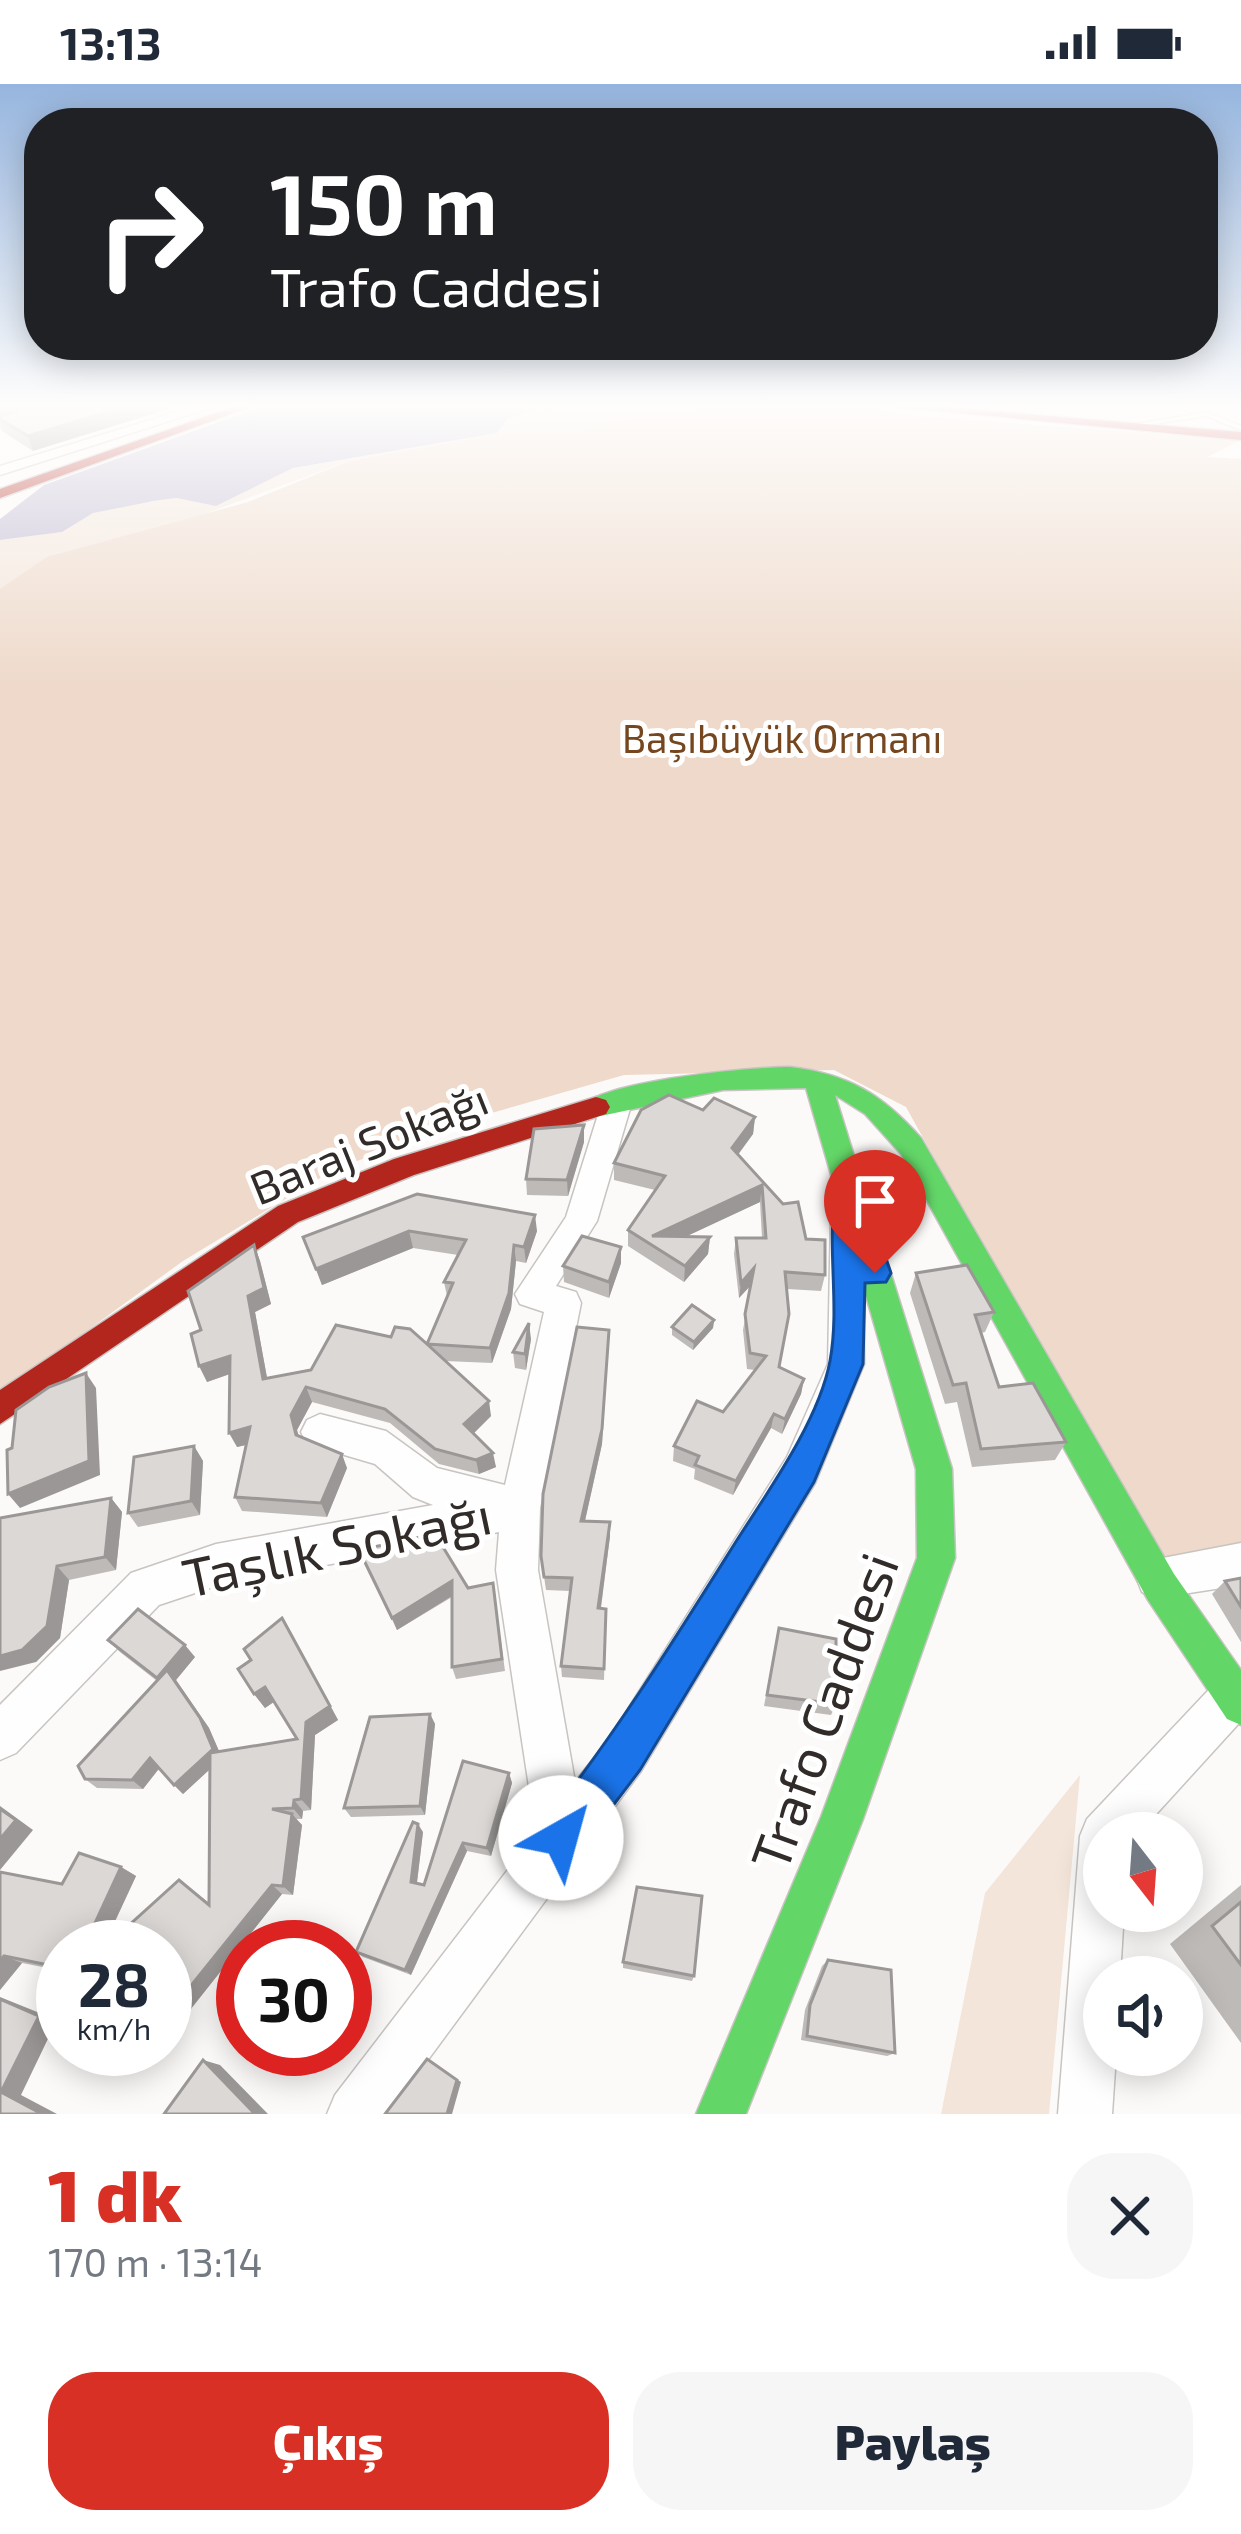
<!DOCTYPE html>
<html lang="tr">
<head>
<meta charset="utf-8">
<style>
  body { margin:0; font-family:"Exo 2",sans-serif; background:#f6f6f7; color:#1f2937; height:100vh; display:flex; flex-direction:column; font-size:45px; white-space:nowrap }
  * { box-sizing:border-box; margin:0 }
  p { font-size:39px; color:#747a83 }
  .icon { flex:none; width:66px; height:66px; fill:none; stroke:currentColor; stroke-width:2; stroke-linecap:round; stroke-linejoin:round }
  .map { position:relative; height:2030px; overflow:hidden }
  .drawer { display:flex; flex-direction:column; background:#fff; flex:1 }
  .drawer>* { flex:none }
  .guide { position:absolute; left:24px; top:24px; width:1194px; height:252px; border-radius:48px; box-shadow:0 6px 30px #0003; background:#202124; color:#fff; overflow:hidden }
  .needle { width:78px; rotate:163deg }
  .fabs { position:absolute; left:1083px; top:1728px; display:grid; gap:24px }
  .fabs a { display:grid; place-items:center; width:120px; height:120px; border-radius:50%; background:#fff; box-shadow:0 6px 30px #0003; font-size:60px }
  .speed { position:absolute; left:36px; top:1836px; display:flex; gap:24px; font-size:60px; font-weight:700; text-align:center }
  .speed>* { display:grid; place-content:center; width:156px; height:156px; border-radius:50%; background:#fff; box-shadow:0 6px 30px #0003; line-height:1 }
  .speed small { font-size:30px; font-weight:400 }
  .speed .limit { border:18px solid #d22; background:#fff; color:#111 }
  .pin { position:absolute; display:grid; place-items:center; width:102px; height:102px; color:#fff; margin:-123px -51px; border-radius:50% 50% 50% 0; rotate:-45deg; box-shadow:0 0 12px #0007 }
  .pin .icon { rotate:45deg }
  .me { position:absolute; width:132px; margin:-66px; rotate:38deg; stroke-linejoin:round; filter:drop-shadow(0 0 9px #0008) }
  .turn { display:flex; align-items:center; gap:42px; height:252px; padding:0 48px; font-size:54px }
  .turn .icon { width:156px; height:156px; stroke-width:2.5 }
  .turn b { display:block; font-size:84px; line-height:102px }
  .round { display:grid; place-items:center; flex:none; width:126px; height:126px; border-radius:48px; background:#f6f6f7 }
  .headline { display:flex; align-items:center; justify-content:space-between; height:204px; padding:0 48px }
  h1 { font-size:72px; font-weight:800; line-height:90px; color:#d93025 }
  .button { display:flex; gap:24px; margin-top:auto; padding:24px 48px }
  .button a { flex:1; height:138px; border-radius:48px; background:#d93025; color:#fff; font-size:48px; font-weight:800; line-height:138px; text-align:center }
  .button a+a { background:#f6f6f7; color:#1f2937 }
  .status { display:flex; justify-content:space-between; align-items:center; height:84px; padding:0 60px; background:#fff; direction:ltr }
  .status svg { height:33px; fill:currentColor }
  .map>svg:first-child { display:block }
  .green { fill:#f3e5da }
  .forest { fill:#eed9ca }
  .water { fill:#bcb6d0 }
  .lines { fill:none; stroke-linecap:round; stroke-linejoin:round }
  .lane-casing { stroke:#c7c4c1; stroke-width:3 }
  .street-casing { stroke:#c7c4c1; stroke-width:3 }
  .fast-casing { stroke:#c7c4c1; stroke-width:3 }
  .jam-casing { stroke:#c7c4c1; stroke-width:3 }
  .lane { fill:#fffefe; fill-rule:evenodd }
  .street { fill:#fffefe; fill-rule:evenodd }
  .fast { fill:#63d668; fill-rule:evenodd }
  .jam { fill:#b3261e; fill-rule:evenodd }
  .wall { fill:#bdbab8 }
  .shaded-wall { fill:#9a9796 }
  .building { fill:#dcd8d6; stroke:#9a9796; stroke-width:3 }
  .route { fill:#1a73e8; stroke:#114b97; stroke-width:3 }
  .labels { text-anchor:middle; stroke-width:10; stroke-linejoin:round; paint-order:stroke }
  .far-park-label { font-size:39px; fill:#76461e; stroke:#fff }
  .street-label { font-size:45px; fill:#312c29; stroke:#fff }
  .near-street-label { font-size:54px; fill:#312c29; stroke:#fff }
</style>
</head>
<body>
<div class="status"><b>13:13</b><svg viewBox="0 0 49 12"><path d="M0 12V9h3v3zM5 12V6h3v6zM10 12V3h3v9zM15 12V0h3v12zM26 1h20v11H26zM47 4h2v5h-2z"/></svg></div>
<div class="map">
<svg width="1241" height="2030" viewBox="0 0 1241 2030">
  <rect width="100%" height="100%" fill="#fcfaf9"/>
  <g class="green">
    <path d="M 541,323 L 743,323 L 501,349 L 349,377 L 0,505 L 0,456 L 62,448 L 93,429 L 124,422 L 177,414 L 216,421 L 293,384 L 496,349 L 507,335 Z"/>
    <path d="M 1080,1691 L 1049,2030 L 941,2030 L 985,1809 Z"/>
  </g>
  <path class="forest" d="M 743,323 L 870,323 L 915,332 L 1241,356 L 1207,373 L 1241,375 L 1241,1466 L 1158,1479 L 906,1023 L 834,986 L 624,991 L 481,1032 L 335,1085 L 183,1177 L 0,1310 L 0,505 L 47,473 L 248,418 L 349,377 L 501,349 Z"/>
  <path class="water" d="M 260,323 L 541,323 L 507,335 L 497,349 L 293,384 L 216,422 L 177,414 L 154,417 L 93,429 L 62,448 L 0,456 L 0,435 L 44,401 Z"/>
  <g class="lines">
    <g class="lane-casing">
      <g id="lane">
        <path d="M 555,323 L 563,323 L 550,329 L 545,328 Z"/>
        <path d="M 1207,328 L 1241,342 L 1241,346 L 1206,332 L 1134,343 L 1131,341 Z"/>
      </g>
    </g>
    <g class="street-casing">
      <g id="street">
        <path d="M 193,323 L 213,323 L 0,391 L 0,382 Z"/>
        <path d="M 617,1007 L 632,1018 L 597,1137 L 556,1202 L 576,1208 L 581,1219 L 540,1424 L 538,1486 L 575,1698 L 609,1655 L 787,1373 L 828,1280 L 831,1129 L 835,1120 L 847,1116 L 859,1120 L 863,1129 L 864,1280 L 815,1399 L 641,1687 L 388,2030 L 327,2030 L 335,2011 L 536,1749 L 496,1486 L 499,1448 L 216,1502 L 159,1521 L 16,1669 L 0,1676 L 0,1621 L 131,1489 L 216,1460 L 433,1421 L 413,1413 L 375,1380 L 307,1360 L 301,1348 L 307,1336 L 320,1330 L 386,1347 L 437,1384 L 505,1401 L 544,1228 L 520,1220 L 515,1210 L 566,1133 L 602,1018 Z"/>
        <path d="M 1241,1459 L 1241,1501 L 1157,1514 L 1142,1508 L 1136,1493 L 1142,1478 Z"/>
        <path d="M 1234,1590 L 1241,1593 L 1241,1637 L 1139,1749 L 1104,1749 L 1104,1827 L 1124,1827 L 1120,1893 L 1104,1893 L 1104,1971 L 1116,1971 L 1112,2030 L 1058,2030 L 1080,1752 L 1087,1735 L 1218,1596 Z"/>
      </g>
    </g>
    <g class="fast-casing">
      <path id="fast" d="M 790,983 C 848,990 882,1010 921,1054 L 1174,1490 L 1241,1586 L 1241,1641 L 1227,1635 L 1148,1516 L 901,1070 L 865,1030 L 835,1011 L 952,1385 L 955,1474 L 863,1735 L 746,2030 L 696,2030 L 821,1733 L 917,1474 L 916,1385 L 806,1004 L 723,1006 L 596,1033 L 582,1023 C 601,997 753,983 790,983 Z"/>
    </g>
    <g class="jam-casing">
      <g id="jam">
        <path d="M 233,323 L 250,323 L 0,414 L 0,405 Z"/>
        <path d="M 897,323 L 942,323 L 1241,348 L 1241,356 Z"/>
        <path d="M 596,1013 L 606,1016 L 610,1023 L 606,1030 L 414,1091 L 298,1138 L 0,1340 L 0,1306 L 278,1122 L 394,1075 Z"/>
      </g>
    </g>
    <use href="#lane" class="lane"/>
    <use href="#street" class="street"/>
    <use href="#fast" class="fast"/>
    <use href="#jam" class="jam"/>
  </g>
  <g class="wall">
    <path d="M 32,323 L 33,367 L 2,347 L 0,341 L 0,332 Z"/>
    <path d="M 703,1026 L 755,1033 L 753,1050 L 738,1071 L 806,1155 L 825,1191 L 821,1207 L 787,1205 L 779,1283 L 804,1295 L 801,1310 L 782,1350 L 771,1344 L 733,1411 L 694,1395 L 695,1385 L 673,1377 L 674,1362 L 723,1328 L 755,1286 L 747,1285 L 743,1246 L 751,1201 L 739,1214 L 734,1170 L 736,1154 L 762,1154 L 760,1118 L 685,1153 L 710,1153 L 708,1170 L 684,1198 L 628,1162 L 628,1146 L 655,1106 L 614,1096 L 614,1079 Z"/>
    <path d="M 584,1058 L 568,1112 L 527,1111 L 526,1095 Z"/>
    <path d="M 417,1110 L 537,1147 L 526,1179 L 516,1177 L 511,1225 L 492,1279 L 445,1277 L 491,1332 L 474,1349 L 496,1383 L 479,1390 L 439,1380 L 390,1339 L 312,1318 L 297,1346 L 299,1352 L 347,1384 L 327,1433 L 242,1427 L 235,1413 L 246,1361 L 237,1363 L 230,1290 L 207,1298 L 201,1246 L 254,1161 L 260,1177 L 271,1220 L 255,1228 L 267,1294 L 427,1260 L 447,1212 L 444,1198 L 458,1171 L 413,1164 L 322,1201 L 303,1153 Z"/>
    <path d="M 621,1179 L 609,1214 L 564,1198 L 563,1182 Z"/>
    <path d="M 916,1189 L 994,1228 L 985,1248 L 981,1249 L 999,1303 L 1066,1358 L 1055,1376 L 972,1383 L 957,1318 L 945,1320 L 910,1209 Z"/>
    <path d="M 714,1236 L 713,1244 L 693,1266 L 672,1251 L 672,1243 Z"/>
    <path d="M 609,1246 L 602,1360 L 585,1437 L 610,1438 L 610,1452 L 601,1524 L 606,1525 L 604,1596 L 562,1593 L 561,1582 L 570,1507 L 546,1506 L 541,1472 Z"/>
    <path d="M 531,1255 L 526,1286 L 515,1284 L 513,1268 Z"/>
    <path d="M 194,1362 L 203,1377 L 200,1431 L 138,1443 L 128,1429 Z"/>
    <path d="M 111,1414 L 122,1428 L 116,1486 L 69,1496 L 60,1554 L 36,1578 L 0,1434 Z"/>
    <path d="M 365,1479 L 468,1504 L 493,1499 L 505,1587 L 456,1595 L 452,1583 L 452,1513 L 397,1546 Z"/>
    <path d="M 1241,1494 L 1241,1558 L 1212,1510 L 1225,1497 Z"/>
    <path d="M 779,1544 L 836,1620 L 831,1631 L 764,1622 Z"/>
    <path d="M 291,1549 L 338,1636 L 315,1651 L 311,1726 L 303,1727 L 302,1735 L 296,1735 L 302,1741 L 293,1811 L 282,1810 L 171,1950 L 165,1948 L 165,1863 L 179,1796 L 209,1819 L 209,1686 L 183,1710 L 159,1685 L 143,1705 L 97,1704 L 85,1695 L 157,1597 L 120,1568 L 108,1556 L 195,1573 L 176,1596 L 209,1644 L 219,1667 L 297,1655 L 274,1618 L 265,1624 L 254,1610 Z"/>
    <path d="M 430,1630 L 435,1640 L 425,1731 L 351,1733 L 344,1724 Z"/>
    <path d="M 509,1689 L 512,1699 L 491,1772 L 467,1767 L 411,1891 L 363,1873 L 356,1868 L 423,1748 L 417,1799 L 424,1801 Z"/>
    <path d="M 121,1783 L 136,1792 L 103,1863 L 63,1863 L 63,1887 L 22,1879 L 0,1906 L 0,1788 L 62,1800 Z"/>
    <path d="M 1241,1801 L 1241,1959 L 1170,1860 Z"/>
    <path d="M 828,1876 L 895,1969 L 887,1972 L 801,1956 L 805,1926 L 822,1882 Z"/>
    <path d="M 623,1878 L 694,1892 L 692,1897 L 623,1884 Z"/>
  </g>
  <g class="shaded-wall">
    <path d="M 0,323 L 30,323 L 0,330 Z"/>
    <path d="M 125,323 L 175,323 L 33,367 L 28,352 Z"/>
    <path d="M 755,1033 L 753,1050 L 730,1081 L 732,1064 Z"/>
    <path d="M 584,1041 L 584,1058 L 568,1112 L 567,1096 Z"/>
    <path d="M 762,1101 L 760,1118 L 659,1165 L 652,1152 Z"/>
    <path d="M 535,1131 L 537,1147 L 526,1179 L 524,1163 Z"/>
    <path d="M 409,1147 L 413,1164 L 322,1201 L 316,1185 Z"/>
    <path d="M 710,1153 L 708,1170 L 684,1198 L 685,1182 Z"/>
    <path d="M 254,1161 L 260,1177 L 271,1220 L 255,1228 L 270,1310 L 263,1295 L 248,1212 Z"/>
    <path d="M 514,1161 L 516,1177 L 511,1225 L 492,1279 L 490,1264 Z"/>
    <path d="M 621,1163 L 621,1179 L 609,1214 L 609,1198 Z"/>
    <path d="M 754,1184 L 752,1200 L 739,1214 L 741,1199 Z"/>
    <path d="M 714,1236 L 713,1244 L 693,1266 L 694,1258 Z"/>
    <path d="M 529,1239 L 531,1255 L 526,1286 L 525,1270 Z"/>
    <path d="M 609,1246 L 602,1360 L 582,1450 L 581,1437 Z"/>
    <path d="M 230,1272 L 238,1287 L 207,1298 L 199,1282 Z"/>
    <path d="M 86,1289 L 96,1304 L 100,1391 L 20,1424 L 8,1410 Z"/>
    <path d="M 804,1295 L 801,1310 L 782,1350 L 785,1335 Z"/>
    <path d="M 306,1303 L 312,1318 L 297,1346 L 302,1366 L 291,1331 Z"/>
    <path d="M 489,1317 L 491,1332 L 468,1355 L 464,1340 Z"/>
    <path d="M 774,1330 L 771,1344 L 733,1411 L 736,1397 Z"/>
    <path d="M 250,1343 L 258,1358 L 237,1363 L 229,1349 Z"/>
    <path d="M 194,1362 L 203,1377 L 200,1431 L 191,1417 Z"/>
    <path d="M 493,1369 L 496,1383 L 479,1390 L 476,1376 Z"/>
    <path d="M 342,1370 L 347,1384 L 327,1433 L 321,1419 Z"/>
    <path d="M 111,1414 L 122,1428 L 116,1486 L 105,1473 Z"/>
    <path d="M 610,1438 L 610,1452 L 599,1537 L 598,1524 Z"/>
    <path d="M 57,1482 L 69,1496 L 60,1554 L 36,1578 L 0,1587 L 0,1572 Z"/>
    <path d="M 452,1497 L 455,1510 L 397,1546 L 392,1534 Z"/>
    <path d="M 291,1549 L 338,1636 L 315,1651 L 311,1726 L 301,1715 Z"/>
    <path d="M 185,1561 L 195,1573 L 176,1596 L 209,1644 L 222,1674 L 183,1710 L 174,1701 L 167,1606 L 157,1594 Z"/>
    <path d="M 265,1603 L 275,1617 L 265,1624 L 254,1610 Z"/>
    <path d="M 430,1630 L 435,1640 L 425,1731 L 420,1722 Z"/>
    <path d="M 150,1674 L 160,1683 L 143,1705 L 132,1696 Z"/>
    <path d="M 509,1689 L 512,1699 L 491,1772 L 487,1764 Z"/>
    <path d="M 294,1716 L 303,1727 L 302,1735 L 293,1724 Z"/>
    <path d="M 0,1722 L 33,1746 L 0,1786 Z"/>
    <path d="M 292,1730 L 302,1741 L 293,1811 L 283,1802 Z"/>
    <path d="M 418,1740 L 423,1748 L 416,1806 L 411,1798 Z"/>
    <path d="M 463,1759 L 467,1767 L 411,1891 L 405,1886 Z"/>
    <path d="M 121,1783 L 136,1792 L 103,1863 L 84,1863 Z"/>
    <path d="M 272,1801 L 282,1810 L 171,1950 L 165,1948 L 165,1934 Z"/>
    <path d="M 4,1872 L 22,1879 L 0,1906 L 0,1877 Z"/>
    <path d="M 0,1913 L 57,1936 L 21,2011 L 57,2030 L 42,2030 L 1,2008 Z"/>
    <path d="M 321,1965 L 326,1965 L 313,1989 L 309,1987 Z"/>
    <path d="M 427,1975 L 461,1998 L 452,2030 L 447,2030 Z"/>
    <path d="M 203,1976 L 220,1981 L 268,2030 L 255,2030 Z"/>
  </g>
  <g class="building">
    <path d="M 32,323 L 125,323 L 28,352 L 0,335 L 0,332 Z"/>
    <path d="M 669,1011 L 703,1026 L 714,1014 L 755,1033 L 732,1064 L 783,1120 L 798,1118 L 806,1155 L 825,1156 L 825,1191 L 785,1188 L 789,1230 L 779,1283 L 804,1295 L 785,1335 L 774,1330 L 736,1397 L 695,1381 L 699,1372 L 674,1362 L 697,1317 L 723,1328 L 766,1272 L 750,1269 L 745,1230 L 754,1184 L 741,1199 L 736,1154 L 766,1154 L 762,1101 L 652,1152 L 710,1153 L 685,1182 L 628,1146 L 665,1092 L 614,1079 L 641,1026 Z"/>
    <path d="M 584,1041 L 567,1096 L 526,1095 L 534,1045 Z"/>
    <path d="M 417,1110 L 535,1131 L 524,1163 L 514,1161 L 509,1209 L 490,1264 L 427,1260 L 489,1317 L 464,1340 L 493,1369 L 476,1376 L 435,1365 L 385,1325 L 306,1303 L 291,1331 L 296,1351 L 342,1370 L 321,1419 L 235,1413 L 250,1343 L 229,1349 L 230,1272 L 199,1282 L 191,1250 L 201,1246 L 188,1207 L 254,1161 L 264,1204 L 248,1212 L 263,1295 L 311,1286 L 336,1241 L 391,1253 L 395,1243 L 410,1245 L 427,1260 L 453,1199 L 444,1198 L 466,1156 L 409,1147 L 316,1185 L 303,1153 Z"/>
    <path d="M 582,1152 L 621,1163 L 609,1198 L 563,1182 Z"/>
    <path d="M 967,1181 L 994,1228 L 975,1231 L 999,1303 L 1033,1299 L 1066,1358 L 981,1365 L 966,1299 L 953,1301 L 916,1189 Z"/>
    <path d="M 692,1221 L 714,1236 L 694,1258 L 672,1243 Z"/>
    <path d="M 529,1239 L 525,1270 L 513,1268 Z"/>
    <path d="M 577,1243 L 609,1246 L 602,1345 L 581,1437 L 610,1438 L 598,1524 L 606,1525 L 604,1585 L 561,1582 L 572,1494 L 544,1493 L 541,1472 L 543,1410 Z"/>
    <path d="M 86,1289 L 89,1377 L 8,1410 L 7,1366 L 12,1364 L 16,1326 L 49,1303 Z"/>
    <path d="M 194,1362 L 191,1417 L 128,1429 L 134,1373 Z"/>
    <path d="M 111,1414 L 105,1473 L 57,1482 L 47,1542 L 22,1566 L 0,1572 L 0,1434 Z"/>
    <path d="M 435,1450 L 468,1504 L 493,1499 L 502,1575 L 452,1583 L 452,1497 L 392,1534 L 359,1466 Z"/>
    <path d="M 1241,1494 L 1241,1523 L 1225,1497 Z"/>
    <path d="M 138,1525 L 185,1561 L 157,1594 L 108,1556 Z"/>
    <path d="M 282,1534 L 330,1622 L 306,1638 L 301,1715 L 294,1716 L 293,1724 L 272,1725 L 292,1730 L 283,1802 L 272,1801 L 165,1934 L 165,1863 L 105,1863 L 179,1796 L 209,1821 L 210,1669 L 297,1655 L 265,1603 L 254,1610 L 238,1585 L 251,1576 L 244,1565 Z"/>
    <path d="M 779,1544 L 836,1555 L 836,1620 L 767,1611 Z"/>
    <path d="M 167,1586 L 200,1634 L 213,1665 L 174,1701 L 150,1674 L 132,1696 L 85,1695 L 78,1682 Z"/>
    <path d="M 430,1630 L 420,1722 L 344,1724 L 370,1633 Z"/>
    <path d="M 463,1677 L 509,1689 L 487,1764 L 463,1759 L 405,1886 L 356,1868 L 413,1738 L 418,1740 L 411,1798 L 424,1801 Z"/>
    <path d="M 0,1725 L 16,1736 L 0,1755 Z"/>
    <path d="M 79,1769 L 121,1783 L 84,1863 L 63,1863 L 63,1884 L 4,1872 L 0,1877 L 0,1788 L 62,1800 Z"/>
    <path d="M 637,1803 L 702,1812 L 694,1892 L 623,1878 Z"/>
    <path d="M 1241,1818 L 1241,1881 L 1212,1842 Z"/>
    <path d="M 828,1876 L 891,1886 L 895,1969 L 807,1952 L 810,1921 Z"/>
    <path d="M 0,1915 L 39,1932 L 1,2008 L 42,2030 L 0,2030 Z"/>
    <path d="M 284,1965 L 321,1965 L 309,1987 Z"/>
    <path d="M 427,1975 L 457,1996 L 447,2030 L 385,2030 Z"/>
    <path d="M 203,1976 L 255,2030 L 164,2030 Z"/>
  </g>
  <linearGradient id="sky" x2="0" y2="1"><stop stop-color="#96b5de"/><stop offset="0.53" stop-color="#fefdfc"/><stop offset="1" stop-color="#fefdfc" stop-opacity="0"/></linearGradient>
  <rect width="1241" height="607" fill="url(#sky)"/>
  <path class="route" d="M 850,1100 L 864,1112 L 891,1189 L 886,1198 L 865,1199 L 863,1280 L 814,1398 L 640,1686 L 577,1769 L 561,1775 L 546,1769 L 539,1754 L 546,1738 C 617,1648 676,1553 737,1456 C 769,1406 819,1336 830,1277 C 840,1222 827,1167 835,1112 Z"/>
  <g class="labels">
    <g class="far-park-label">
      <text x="782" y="669">Başıbüyük Ormanı</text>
    </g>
    <g class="street-label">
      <text transform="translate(369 1060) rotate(-22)" y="16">Baraj Sokağı</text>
    </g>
    <g class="near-street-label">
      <text transform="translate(337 1463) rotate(-12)" y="19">Taşlık Sokağı</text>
      <text transform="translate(825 1628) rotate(-70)" y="19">Trafo Caddesi</text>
    </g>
  </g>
</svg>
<div class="fabs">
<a><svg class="needle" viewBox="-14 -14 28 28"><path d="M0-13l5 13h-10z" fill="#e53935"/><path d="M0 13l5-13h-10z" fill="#747a83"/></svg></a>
<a><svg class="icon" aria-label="sound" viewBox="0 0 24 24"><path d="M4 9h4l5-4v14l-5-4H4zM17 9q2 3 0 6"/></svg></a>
</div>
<div class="speed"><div>28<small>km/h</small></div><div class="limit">30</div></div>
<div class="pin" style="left:875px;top:1189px;background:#d93025"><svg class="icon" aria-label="arrive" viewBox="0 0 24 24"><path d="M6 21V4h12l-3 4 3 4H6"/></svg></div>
<svg class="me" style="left:561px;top:1754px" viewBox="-20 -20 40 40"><circle r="19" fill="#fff"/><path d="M0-13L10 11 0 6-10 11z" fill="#1a73e8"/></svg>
<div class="guide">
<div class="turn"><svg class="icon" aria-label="right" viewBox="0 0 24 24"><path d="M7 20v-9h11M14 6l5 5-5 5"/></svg><div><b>150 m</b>Trafo Caddesi</div></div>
</div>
</div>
<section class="drawer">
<div class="headline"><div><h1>1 dk</h1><p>170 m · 13:14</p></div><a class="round"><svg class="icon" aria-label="close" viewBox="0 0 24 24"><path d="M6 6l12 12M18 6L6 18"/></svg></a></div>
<div class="button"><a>Çıkış</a><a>Paylaş</a></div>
</section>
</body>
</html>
